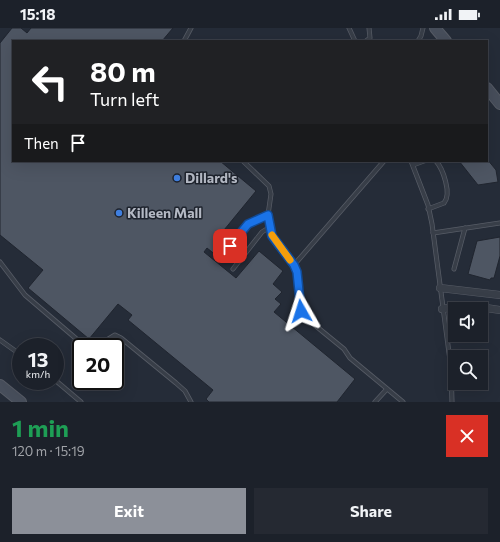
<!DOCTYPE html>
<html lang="en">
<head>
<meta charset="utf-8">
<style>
  body { margin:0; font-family:Commissioner,sans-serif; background:#252932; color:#f1f3f6; height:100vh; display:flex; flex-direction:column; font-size:15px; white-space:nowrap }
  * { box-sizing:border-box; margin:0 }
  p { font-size:13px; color:#a0a3a8 }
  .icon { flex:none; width:22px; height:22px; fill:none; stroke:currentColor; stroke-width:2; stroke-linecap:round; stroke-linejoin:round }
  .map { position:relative; height:374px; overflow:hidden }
  .side { display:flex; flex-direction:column; background:#1c212a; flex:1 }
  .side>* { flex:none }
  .guide { position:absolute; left:12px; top:12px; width:476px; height:122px; border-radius:0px; box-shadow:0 4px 16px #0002,0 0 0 1px #3a3e47; background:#202124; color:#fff; overflow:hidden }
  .tools { position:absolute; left:448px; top:274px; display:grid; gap:8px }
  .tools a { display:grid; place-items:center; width:40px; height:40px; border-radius:0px; background:#1c212a; box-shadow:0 4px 16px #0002,0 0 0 1px #3a3e47; font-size:20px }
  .speed { position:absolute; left:12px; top:310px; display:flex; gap:8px; font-size:20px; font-weight:700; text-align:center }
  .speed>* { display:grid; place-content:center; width:52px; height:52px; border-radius:50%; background:#1c212a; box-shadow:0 4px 16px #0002,0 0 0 1px #3a3e47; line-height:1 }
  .speed small { font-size:10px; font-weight:400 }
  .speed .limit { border:2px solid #111; border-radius:6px; background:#fff; color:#111 }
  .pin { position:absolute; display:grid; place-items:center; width:34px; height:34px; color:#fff; margin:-17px; border-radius:8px; box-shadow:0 2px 6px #0006 }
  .me { position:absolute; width:44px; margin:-22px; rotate:354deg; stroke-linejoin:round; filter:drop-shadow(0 0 3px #0008) }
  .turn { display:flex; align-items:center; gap:14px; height:84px; padding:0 12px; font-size:18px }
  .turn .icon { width:52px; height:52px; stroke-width:2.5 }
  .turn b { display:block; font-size:28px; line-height:34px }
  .then { display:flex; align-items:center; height:38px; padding:0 12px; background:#0003; gap:8px; font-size:15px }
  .round { display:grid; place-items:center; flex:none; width:42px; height:42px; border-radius:0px; background:#252932 }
  .head { display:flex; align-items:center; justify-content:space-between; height:68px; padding:0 12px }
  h1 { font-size:24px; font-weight:700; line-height:30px; color:#1e9e55 }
  .button { display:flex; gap:8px; margin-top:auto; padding:8px 12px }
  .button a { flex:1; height:46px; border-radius:0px; background:#8c9099; color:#fff; font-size:16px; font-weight:700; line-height:46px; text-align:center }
  .button a+a { background:#252932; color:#f1f3f6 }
  .status { display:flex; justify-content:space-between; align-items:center; height:28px; padding:0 20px; background:#1c212a; direction:ltr }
  .status svg { height:11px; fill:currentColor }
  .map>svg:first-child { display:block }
  .building { fill:#4e5663; stroke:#20252f }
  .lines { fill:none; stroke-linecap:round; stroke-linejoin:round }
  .lane-casing { stroke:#575c66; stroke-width:5 }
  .street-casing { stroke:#575c66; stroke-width:8 }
  .secondary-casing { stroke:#575c66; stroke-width:12 }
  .lane { stroke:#383e48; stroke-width:3.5 }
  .street { stroke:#383e48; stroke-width:7 }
  .secondary { stroke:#474e5b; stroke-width:10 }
  .route-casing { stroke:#114b97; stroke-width:10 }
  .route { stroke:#1a73e8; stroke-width:7 }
  .slow { stroke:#f59e0b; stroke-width:7 }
  .shop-dot { fill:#3f7fe0; stroke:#1e232d; stroke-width:1.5 }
  .labels { text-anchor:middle; stroke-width:3; stroke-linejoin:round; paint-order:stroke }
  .poi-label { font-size:14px; font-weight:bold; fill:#b4b9c4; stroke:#1e232d; text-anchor:start }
</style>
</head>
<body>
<div class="status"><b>15:18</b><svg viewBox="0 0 49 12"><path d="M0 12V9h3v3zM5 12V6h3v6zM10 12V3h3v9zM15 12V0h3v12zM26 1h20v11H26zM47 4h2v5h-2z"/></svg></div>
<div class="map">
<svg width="500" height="374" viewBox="0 0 500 374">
  <rect width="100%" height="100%" fill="#252c38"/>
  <g class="building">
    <path d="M 12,0 L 21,0 L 27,5 L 31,0 L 173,0 L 162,13 L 13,13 L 13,133 L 220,133 L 256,163 L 215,213 L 229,224 L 222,232 L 207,220 L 204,224 L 236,250 L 259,223 L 283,243 L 273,256 L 282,264 L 275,271 L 281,276 L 274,284 L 355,351 L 337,374 L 209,374 L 206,371 L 213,362 L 128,292 L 132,287 L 118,276 L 89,311 L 28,260 L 43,242 L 0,207 L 0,15 Z"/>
    <path d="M 487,131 L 496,142 L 498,154 L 478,157 L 459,133 L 487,133 Z"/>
    <path d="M 500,209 L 500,228 L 494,250 L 491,250 L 490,252 L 468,246 L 477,213 Z"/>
  </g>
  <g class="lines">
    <g class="lane-casing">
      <g id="lane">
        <path d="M 349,0 L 355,13"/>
        <path d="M 184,13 L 191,0"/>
        <path d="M 366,13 L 370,10 L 369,0"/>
        <path d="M 418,13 L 421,8 L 423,0"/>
        <path d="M 243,133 L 269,158 L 271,166 L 268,187 L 270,199 L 272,208 L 294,237 L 297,244 L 301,283 L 306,290 L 344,321 L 350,330 L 403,374"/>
        <path d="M 411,133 L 428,177 L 432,196 L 451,340 L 452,374"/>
        <path d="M 413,137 L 424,133"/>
        <path d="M 428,181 L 444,175 C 452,166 443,141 436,133"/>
        <path d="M 433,205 L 500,195"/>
        <path d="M 231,218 L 248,196 L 268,187"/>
        <path d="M 0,234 L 25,267 L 80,314 L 87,319"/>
        <path d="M 294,237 L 384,133"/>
        <path d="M 233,241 L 262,204 L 270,199"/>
        <path d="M 454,241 L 465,200"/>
        <path d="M 0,312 L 21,327"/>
        <path d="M 93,319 L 97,318 L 115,307 L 121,310 L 176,355 L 185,363 L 191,374"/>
        <path d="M 55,352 L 81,374"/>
        <path d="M 375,374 L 387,361"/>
      </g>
    </g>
    <g class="street-casing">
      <g id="street">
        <path d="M 440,260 L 500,267"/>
        <path d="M 442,281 L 466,277 L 500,282"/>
      </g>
    </g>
    <g class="secondary-casing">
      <g id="secondary">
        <path d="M 435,0 L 446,13"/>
        <path d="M 487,60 L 500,76"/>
        <path d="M 0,357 L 21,374"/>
      </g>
    </g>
    <use href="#lane" class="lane"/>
    <use href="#street" class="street"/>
    <use href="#secondary" class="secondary"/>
  </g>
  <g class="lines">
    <g class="route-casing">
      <path id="route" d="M 230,218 L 248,196 L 268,187 L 272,208 L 294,237 L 297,244 L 301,283"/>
    </g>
    <use href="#route" class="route"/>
    <path class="slow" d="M 272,207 L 290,232"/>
  </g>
  <g class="shop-dot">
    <circle cx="177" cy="150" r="4"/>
    <circle cx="119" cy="185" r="4"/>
  </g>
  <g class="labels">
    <g class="poi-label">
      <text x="185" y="155">Dillard's</text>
      <text x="127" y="190">Killeen Mall</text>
    </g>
  </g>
</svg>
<div class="tools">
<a><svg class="icon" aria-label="sound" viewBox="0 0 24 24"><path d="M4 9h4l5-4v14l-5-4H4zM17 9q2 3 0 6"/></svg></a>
<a><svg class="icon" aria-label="search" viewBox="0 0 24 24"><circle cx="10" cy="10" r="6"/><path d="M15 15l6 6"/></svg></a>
</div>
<div class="speed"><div>13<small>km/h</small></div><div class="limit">20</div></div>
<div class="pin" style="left:230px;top:218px;background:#d93025"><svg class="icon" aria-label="arrive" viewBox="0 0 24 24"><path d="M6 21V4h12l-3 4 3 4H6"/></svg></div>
<svg class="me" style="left:301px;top:283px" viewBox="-20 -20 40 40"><path d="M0-17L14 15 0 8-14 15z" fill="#1a73e8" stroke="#fff" stroke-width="4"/></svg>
<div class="guide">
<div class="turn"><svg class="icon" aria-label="left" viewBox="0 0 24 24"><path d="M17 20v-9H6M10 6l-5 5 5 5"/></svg><div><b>80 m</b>Turn left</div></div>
<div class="then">Then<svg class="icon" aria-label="arrive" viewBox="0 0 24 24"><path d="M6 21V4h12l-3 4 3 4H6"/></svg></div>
</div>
</div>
<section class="side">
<div class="head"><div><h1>1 min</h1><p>120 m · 15:19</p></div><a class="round" style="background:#d93025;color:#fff"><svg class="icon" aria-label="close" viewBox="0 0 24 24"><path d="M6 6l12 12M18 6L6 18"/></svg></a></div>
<div class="button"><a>Exit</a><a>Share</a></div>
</section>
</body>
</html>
